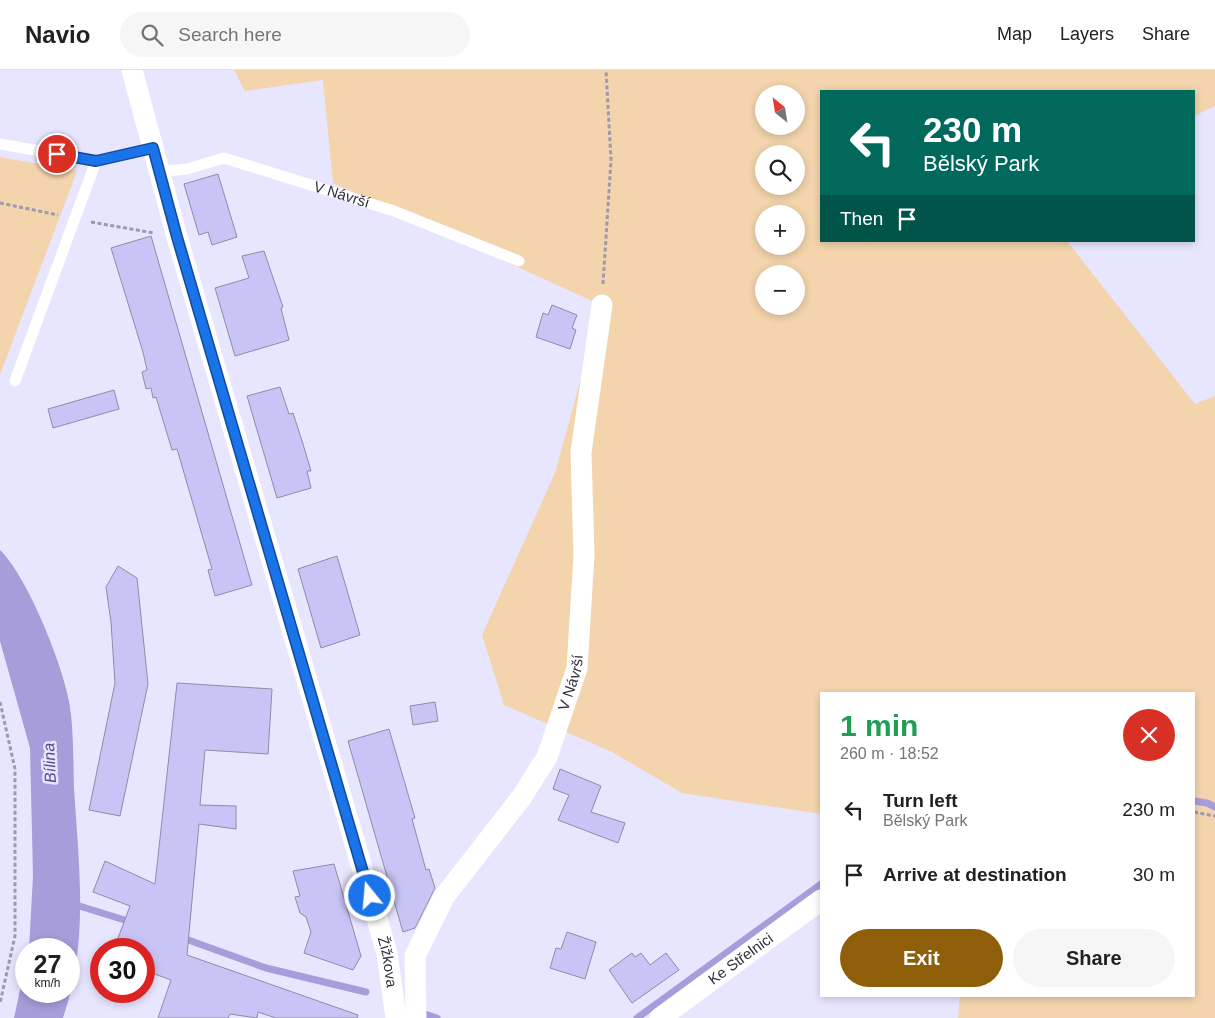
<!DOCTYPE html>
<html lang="en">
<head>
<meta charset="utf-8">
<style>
  body { margin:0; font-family:Helvetica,sans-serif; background:#f6f6f6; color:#202124; height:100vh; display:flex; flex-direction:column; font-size:19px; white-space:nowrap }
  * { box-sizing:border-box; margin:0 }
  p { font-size:16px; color:#757577 }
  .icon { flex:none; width:28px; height:28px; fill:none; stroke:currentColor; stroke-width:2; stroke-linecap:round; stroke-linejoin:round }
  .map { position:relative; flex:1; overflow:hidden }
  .details { position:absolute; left:820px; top:622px; width:375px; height:305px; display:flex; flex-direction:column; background:#fff; border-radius:0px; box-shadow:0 2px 8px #0003 }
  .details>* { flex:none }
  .guide { position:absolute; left:820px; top:20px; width:375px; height:152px; border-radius:0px; box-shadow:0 2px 8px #0003; background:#00695c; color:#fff; overflow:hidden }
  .needle { width:32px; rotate:330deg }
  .controls { position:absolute; left:755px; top:15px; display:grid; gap:10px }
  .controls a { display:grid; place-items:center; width:50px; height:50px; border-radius:50%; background:#fff; box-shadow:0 2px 8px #0003; font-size:25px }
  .speed { position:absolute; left:15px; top:868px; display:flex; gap:10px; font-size:25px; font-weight:700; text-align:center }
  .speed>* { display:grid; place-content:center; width:65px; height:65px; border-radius:50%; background:#fff; box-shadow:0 2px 8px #0003; line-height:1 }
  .speed small { font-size:12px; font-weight:400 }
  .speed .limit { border:8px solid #d22; background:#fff; color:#111 }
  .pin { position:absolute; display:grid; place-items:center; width:42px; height:42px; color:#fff; margin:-21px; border:2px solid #fff; border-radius:50%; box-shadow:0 1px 5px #0007 }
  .me { position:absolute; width:55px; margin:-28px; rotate:343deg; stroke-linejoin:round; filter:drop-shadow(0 0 4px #0008) }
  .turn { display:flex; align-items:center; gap:18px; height:105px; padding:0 20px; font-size:22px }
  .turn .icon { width:65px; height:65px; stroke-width:2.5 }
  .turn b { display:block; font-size:35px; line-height:42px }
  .then { display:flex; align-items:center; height:48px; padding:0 20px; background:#0003; gap:10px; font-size:19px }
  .round { display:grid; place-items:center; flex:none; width:52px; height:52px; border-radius:26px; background:#f6f6f6 }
  .summary { display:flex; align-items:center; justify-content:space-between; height:85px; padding:0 20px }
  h1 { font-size:30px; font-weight:600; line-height:38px; color:#1e9e55 }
  .cta { display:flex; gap:10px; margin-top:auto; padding:10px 20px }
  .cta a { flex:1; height:58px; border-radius:30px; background:#8e5e09; color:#fff; font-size:20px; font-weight:600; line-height:58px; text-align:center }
  .cta a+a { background:#f6f6f6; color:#202124 }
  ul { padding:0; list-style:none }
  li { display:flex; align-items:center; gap:15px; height:65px; padding:0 20px }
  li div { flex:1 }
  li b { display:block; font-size:19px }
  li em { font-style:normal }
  header { display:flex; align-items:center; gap:30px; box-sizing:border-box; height:70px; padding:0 25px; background:#fff; border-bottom:1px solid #e0e0e0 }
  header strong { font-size:24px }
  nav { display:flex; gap:28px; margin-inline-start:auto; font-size:18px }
  .search { width:350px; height:45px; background:#f6f6f6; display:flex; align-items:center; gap:12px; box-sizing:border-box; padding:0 18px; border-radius:28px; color:#757577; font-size:19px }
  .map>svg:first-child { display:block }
  .green { fill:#f3d4ac; fill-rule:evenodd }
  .water { fill:#a69dda }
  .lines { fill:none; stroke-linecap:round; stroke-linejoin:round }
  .stream { stroke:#a69dda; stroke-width:7 }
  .building { fill:#cac4f6; stroke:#8e8ba8 }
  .path { stroke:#9c9aae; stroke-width:3; stroke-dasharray:4 2.5; stroke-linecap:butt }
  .service { stroke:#fff; stroke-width:11 }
  .minor { stroke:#fff; stroke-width:21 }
  .route-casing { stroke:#114b97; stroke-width:12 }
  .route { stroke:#1a73e8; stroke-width:9 }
  .labels { text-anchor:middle; stroke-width:5; stroke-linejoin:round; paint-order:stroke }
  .street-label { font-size:15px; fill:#32303c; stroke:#e8e5ff }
  .water-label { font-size:16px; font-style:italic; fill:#574792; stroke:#e8e5ff }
</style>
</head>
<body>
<header>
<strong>Navio</strong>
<div class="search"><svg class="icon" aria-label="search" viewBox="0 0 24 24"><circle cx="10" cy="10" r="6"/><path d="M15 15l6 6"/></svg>Search here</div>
<nav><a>Map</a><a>Layers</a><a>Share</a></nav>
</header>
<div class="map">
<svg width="1215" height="948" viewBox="0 0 1215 948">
  <rect width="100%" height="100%" fill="#e8e5ff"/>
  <g class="green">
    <path d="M 234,0 L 1215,0 L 1215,36 L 1194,46 L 1194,21 L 821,21 L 821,171 L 1067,171 L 1195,334 L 1215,326 L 1215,948 L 958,948 L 960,926 L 1194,926 L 1194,624 L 821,624 L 821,744 L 682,723 L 612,682 L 504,635 L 482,565 L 555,403 L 601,235 L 333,113 L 323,10 L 245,21 ZM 764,24 L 796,24 L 796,56 L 764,56 ZM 764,84 L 796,84 L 796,116 L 764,116 ZM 764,144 L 796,144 L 796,176 L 764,176 ZM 764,204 L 796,204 L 796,236 L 764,236 Z"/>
    <path d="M 0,87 L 77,101 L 0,305 Z"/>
  </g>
  <path class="water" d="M 0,480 C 27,506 62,593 69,631 C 74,659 73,690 74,718 C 79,797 89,872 63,948 L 14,948 L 26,892 L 26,921 L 69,921 L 69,879 L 29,879 L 33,806 L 30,678 L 0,571 Z"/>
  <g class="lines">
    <g class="stream">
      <path d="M 1194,731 L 1207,733 L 1215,737"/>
      <path d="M 73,834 L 134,853"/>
      <path d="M 180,867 L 266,898 L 366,922"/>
      <path d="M 422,943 L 437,948"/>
      <path d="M 637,948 L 821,814"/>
    </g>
  </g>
  <g class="building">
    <path d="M 218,104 L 237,167 L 212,175 L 208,162 L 199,165 L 184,114 Z"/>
    <path d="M 151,166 L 252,515 L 215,526 L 208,500 L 212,499 L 177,379 L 172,380 L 156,327 L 153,328 L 151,318 L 146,319 L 142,302 L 147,300 L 143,282 L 111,178 Z"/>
    <path d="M 264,181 L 283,237 L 281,238 L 289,270 L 235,286 L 215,218 L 249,208 L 242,186 Z"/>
    <path d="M 552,235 L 577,245 L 572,258 L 576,260 L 570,279 L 536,267 L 543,243 L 548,245 Z"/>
    <path d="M 280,317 L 289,344 L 293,343 L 303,374 L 311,401 L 307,401 L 311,418 L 277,428 L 247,326 Z"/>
    <path d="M 114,320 L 119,339 L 53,358 L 48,339 Z"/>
    <path d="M 337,486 L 360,565 L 321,578 L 298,499 Z"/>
    <path d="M 118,496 L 137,508 L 148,614 L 120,746 L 89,740 L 115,613 L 111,552 L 106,517 Z"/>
    <path d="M 177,613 L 272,619 L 268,684 L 205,680 L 200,735 L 236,736 L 236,759 L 199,754 L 187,885 L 358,945 L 357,948 L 276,948 L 258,942 L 257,948 L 230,944 L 228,948 L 158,948 L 171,910 L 144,900 L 144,879 L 114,879 L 130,836 L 93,822 L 105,791 L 155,814 Z"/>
    <path d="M 435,632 L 438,651 L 413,655 L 410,636 Z"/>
    <path d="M 389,659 L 415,748 L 412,749 L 426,800 L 429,799 L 435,818 L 415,858 L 403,862 L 348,671 Z"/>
    <path d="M 560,699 L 601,716 L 591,742 L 625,753 L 618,773 L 558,750 L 569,725 L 553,719 Z"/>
    <path d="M 334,794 L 361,886 L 353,900 L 304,883 L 311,862 L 306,847 L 300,843 L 295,827 L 300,826 L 293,801 Z"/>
    <path d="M 567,862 L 596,872 L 585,909 L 550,898 L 556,878 L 561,879 Z"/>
    <path d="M 632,883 L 635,887 L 641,883 L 650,895 L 666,883 L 679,900 L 632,933 L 609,900 Z"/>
  </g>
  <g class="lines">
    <g class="path">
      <path d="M 0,133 L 58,145"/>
      <path d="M 91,152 L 154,163"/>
      <path d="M 603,214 L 611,90 L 606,0"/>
      <path d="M 0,632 L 15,699 L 15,866 L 0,933"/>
      <path d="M 1194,742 L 1215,746"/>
    </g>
    <g class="service">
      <path d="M 0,74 L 96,91 L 153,78"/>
      <path id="s1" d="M 160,102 L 187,99 L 224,88 L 394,141 L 519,191"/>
      <path d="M 15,311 L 96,91"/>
    </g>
    <g class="minor">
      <path id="s2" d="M 132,0 L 177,167 L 387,883 L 396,948"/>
      <path id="s3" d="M 416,948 L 415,886 L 444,827 L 521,728 L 547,687 L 577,598 L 584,485 L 581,382 L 602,235"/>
      <path id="s4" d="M 660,948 L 821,830"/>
    </g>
  </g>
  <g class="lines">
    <g class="route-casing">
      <path id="route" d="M 57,84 L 96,91 L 153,78 L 177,167 L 370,826"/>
    </g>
    <use href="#route" class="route"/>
  </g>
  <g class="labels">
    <g class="street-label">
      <text dy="5" stroke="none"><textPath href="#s1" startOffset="189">V Návrší</textPath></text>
      <text dy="5" stroke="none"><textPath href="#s3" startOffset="380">V Návrší</textPath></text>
      <text dy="5" stroke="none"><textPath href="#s4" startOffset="100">Ke Střelnici</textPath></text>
      <text dy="5" stroke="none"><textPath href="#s2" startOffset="928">Žižkova</textPath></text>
    </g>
    <g class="water-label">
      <text transform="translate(49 693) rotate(-93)" y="6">Bílina</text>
    </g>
  </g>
</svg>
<div class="controls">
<a><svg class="needle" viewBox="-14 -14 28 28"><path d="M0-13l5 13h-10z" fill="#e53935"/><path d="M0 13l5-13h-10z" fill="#757577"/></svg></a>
<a><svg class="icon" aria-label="search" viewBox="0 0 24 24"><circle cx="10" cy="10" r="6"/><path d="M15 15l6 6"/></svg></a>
<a>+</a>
<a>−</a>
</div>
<div class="speed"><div>27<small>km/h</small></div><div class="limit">30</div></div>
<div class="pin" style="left:57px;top:84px;background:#d93025"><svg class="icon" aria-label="arrive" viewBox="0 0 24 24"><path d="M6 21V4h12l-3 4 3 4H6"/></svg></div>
<svg class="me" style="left:370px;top:826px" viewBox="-20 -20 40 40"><circle r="17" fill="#1a73e8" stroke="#fff" stroke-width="3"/><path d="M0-11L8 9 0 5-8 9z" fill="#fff"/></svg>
<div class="guide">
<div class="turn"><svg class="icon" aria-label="left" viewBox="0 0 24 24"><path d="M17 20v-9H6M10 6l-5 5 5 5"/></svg><div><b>230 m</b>Bělský Park</div></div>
<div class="then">Then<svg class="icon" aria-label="arrive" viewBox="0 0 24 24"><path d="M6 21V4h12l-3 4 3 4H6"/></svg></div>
</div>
<section class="details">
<div class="summary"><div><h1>1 min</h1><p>260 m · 18:52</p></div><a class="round" style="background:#d93025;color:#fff"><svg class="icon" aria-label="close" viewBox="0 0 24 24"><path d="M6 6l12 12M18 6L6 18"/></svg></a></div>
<ul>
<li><svg class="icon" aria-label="left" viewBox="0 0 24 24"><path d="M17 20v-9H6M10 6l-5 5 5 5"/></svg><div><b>Turn left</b><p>Bělský Park</p></div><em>230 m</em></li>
<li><svg class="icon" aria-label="arrive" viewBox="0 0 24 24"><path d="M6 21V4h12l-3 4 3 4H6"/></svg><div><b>Arrive at destination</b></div><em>30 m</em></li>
</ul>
<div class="cta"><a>Exit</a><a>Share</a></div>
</section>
</div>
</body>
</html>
